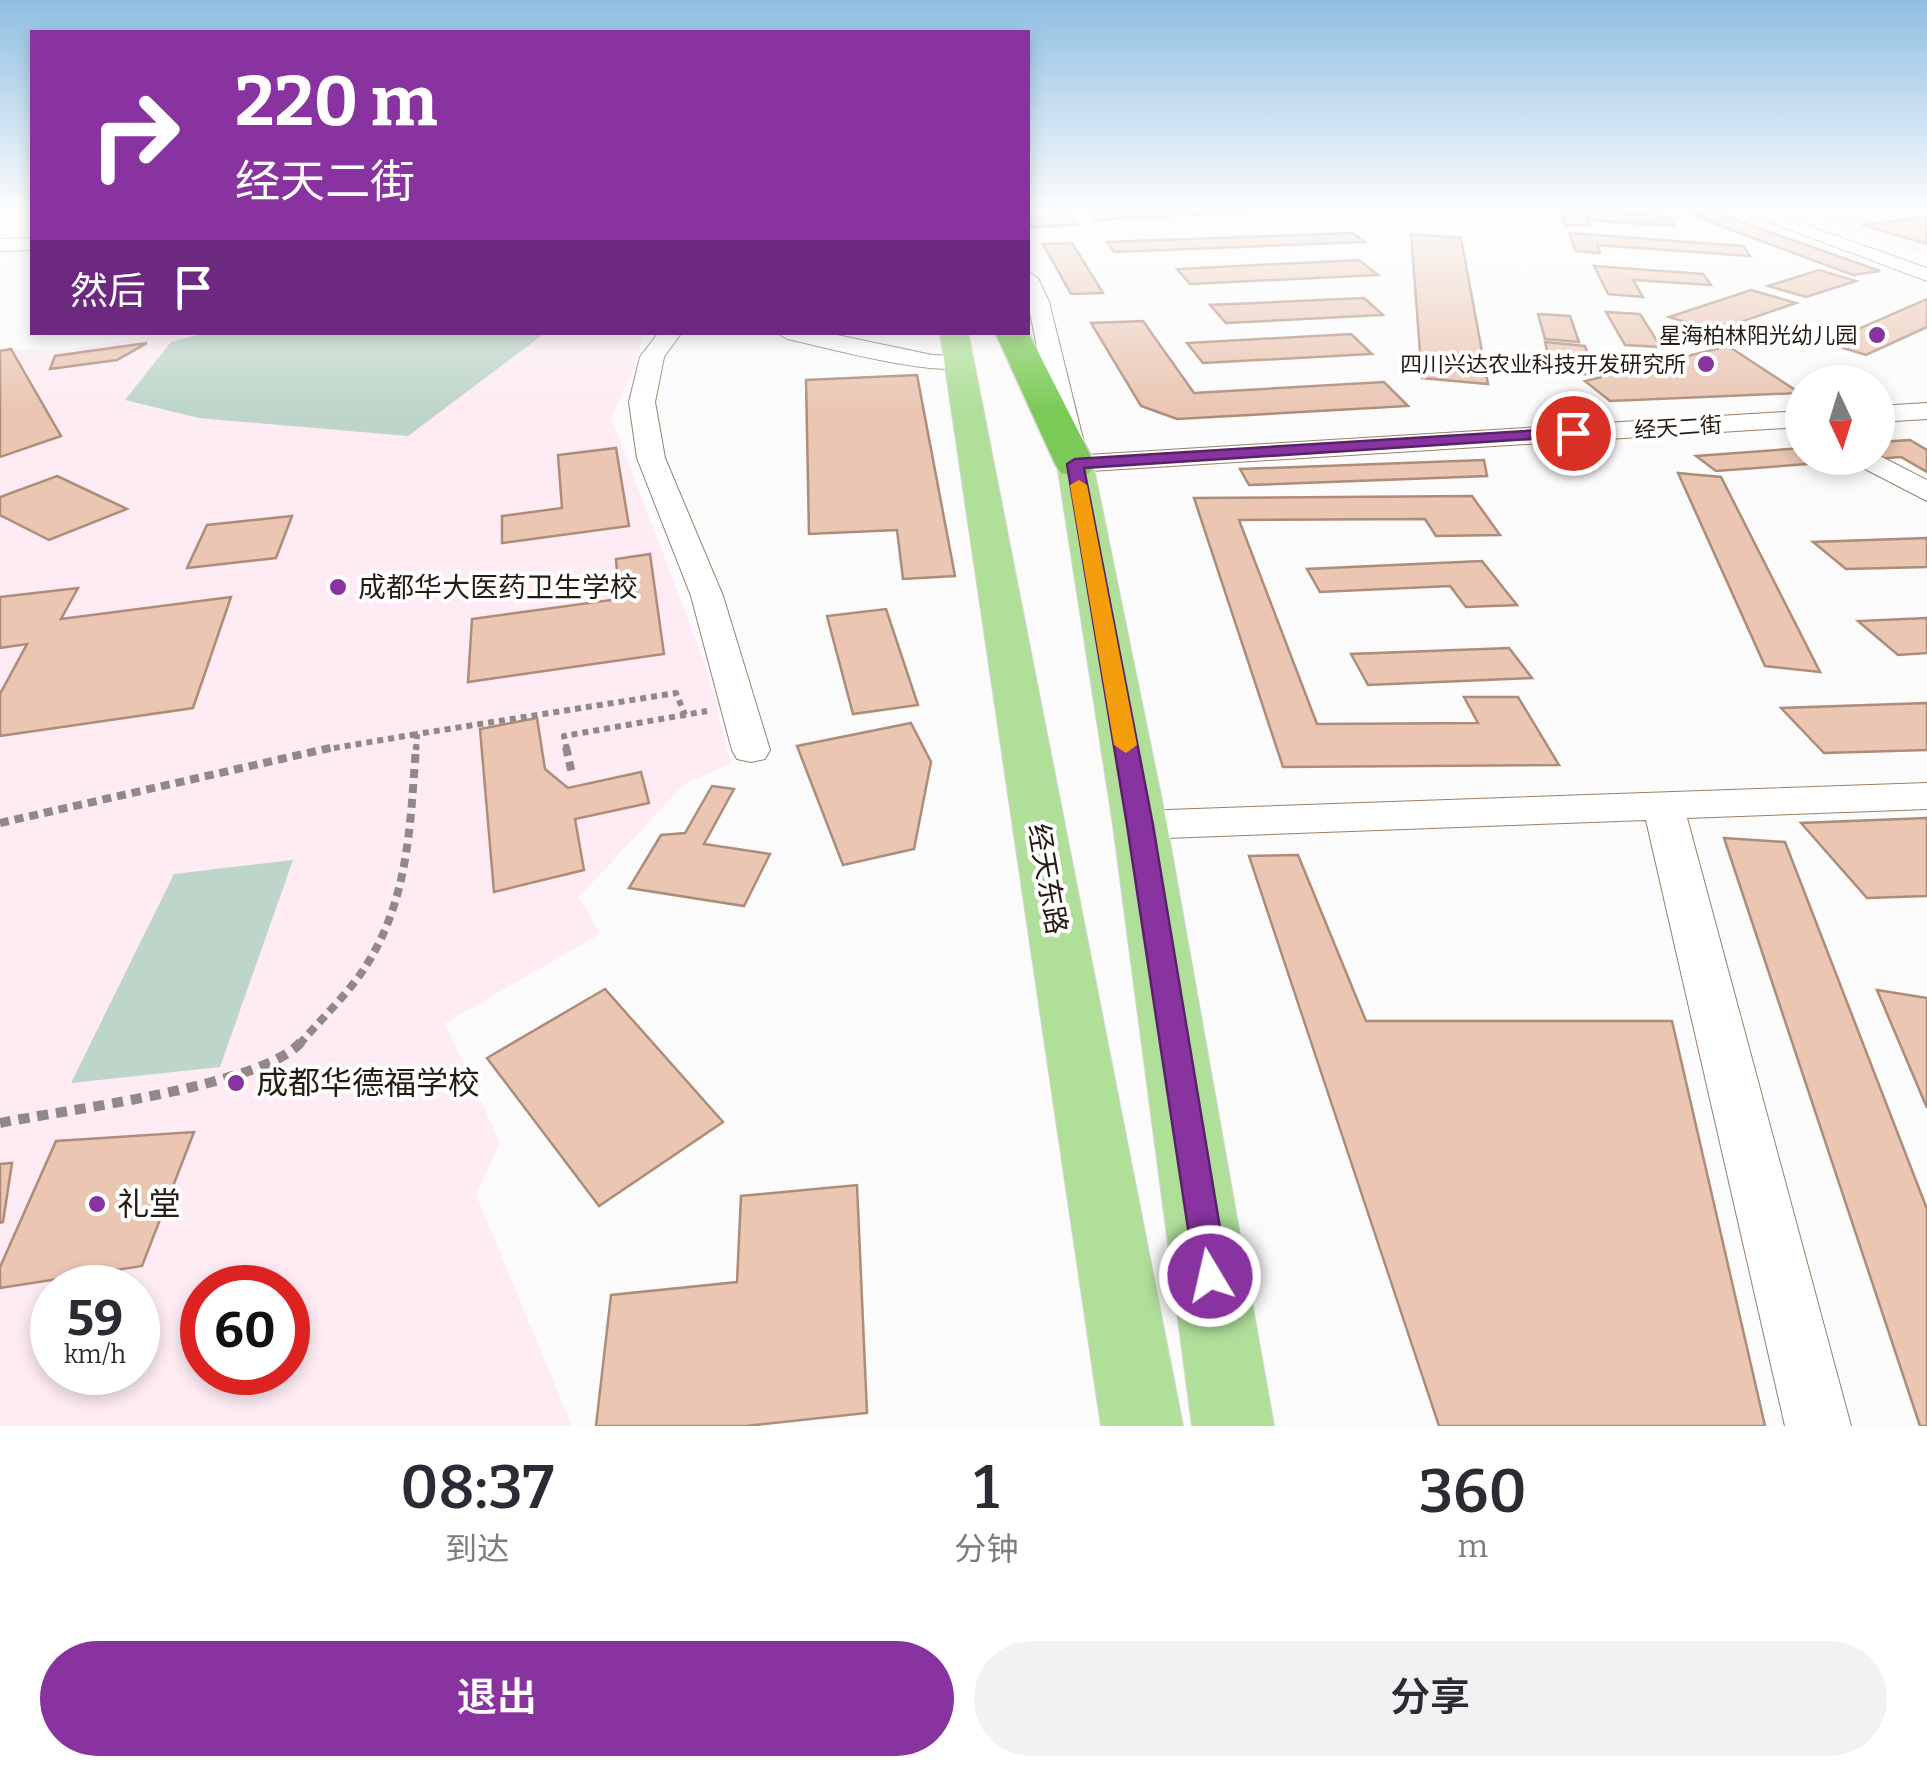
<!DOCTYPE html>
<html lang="zh">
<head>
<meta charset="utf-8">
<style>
  body { margin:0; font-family:Bitter,"Noto Sans SC",serif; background:#f2f2f3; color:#2b2b33; height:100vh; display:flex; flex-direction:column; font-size:38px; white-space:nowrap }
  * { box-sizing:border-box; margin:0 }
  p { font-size:32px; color:#7c7c81 }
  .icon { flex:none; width:55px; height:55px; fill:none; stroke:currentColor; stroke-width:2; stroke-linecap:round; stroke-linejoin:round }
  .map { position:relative; height:1426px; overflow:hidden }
  .sheet { display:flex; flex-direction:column; background:#fff; flex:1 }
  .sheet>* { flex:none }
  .banner { position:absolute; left:30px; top:30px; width:1000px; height:305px; border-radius:0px; box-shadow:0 5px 15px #0003; background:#8933a0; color:#fff; overflow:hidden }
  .needle { width:65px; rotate:176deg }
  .tools { position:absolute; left:1785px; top:365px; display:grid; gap:20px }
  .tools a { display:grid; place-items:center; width:110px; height:110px; border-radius:50%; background:#fff; box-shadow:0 5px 15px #0003; font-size:50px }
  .speed { position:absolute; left:30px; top:1265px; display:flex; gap:20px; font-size:50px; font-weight:700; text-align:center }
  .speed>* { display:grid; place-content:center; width:130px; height:130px; border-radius:50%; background:#fff; box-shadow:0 5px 15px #0003; line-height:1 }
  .speed small { font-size:25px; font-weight:400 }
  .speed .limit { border:15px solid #d22; background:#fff; color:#111 }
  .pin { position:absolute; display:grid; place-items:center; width:85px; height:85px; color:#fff; margin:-42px; border:5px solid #fff; border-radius:50%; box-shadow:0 2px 10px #0007 }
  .me { position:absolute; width:110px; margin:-55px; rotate:351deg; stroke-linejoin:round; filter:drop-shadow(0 0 8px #0008) }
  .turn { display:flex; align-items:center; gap:35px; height:210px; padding:0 40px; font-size:45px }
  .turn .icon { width:130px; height:130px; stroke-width:2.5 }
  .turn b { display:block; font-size:70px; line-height:85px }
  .then { display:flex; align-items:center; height:95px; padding:0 40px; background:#0003; gap:20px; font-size:38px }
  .eta { display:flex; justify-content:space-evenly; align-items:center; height:170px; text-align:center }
  .eta b { font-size:60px; font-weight:600; line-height:70px }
  .button { display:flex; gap:20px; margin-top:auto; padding:20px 40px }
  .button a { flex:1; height:115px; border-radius:60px; background:#8933a0; color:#fff; font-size:40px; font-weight:600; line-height:115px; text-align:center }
  .button a+a { background:#f2f2f3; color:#2b2b33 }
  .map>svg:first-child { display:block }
  .education { fill:#feebf4; fill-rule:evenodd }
  .green { fill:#bed5c9 }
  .building { fill:#eac6b3; stroke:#ae8c7a; stroke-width:2.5 }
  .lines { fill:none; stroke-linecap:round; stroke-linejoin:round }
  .minor-casing { stroke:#9a8066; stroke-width:2 }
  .major-casing { stroke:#d8d6d4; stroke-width:2 }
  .highway-casing { stroke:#d8d6d4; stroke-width:3 }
  .path-far2 { stroke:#8f8a85; stroke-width:6; stroke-dasharray:6 5; stroke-linecap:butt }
  .path-far1 { stroke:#8f8a85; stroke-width:8; stroke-dasharray:9 6; stroke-linecap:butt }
  .path { stroke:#8f8a85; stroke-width:10; stroke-dasharray:11 8; stroke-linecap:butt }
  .minor { fill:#fff; fill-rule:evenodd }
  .major { fill:#b0df9a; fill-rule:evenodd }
  .highway { fill:#7bca57; fill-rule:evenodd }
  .route { fill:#8933a0; stroke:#592168; stroke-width:2.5 }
  .slow { fill:#f59e0b }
  .poi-dot { fill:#8933a0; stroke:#fff; stroke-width:4 }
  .labels { text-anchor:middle; stroke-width:8; stroke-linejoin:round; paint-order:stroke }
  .far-poi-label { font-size:22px; fill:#261c12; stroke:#fff; text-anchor:end }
  .far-street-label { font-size:22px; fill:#261c12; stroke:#fff }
  .poi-label { font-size:28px; fill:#261c12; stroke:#fff; text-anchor:start }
  .street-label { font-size:28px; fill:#261c12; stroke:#fff }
  .near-poi-label { font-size:32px; fill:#261c12; stroke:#fff; text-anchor:start }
</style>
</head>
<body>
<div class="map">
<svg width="1927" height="1426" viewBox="0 0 1927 1426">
  <rect width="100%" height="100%" fill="#fbfbfb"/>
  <g class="education">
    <path d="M 1790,211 L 1927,211 L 1927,256 L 1914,251 Z"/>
    <path d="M 172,332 L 643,333 L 635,367 L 611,417 L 708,672 L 731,764 L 684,784 L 579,897 L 600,934 L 445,1023 L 500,1143 L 476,1195 L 572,1426 L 0,1426 L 0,349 L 77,349 ZM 52,1288 L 138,1288 L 138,1372 L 52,1372 ZM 202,1288 L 288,1288 L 288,1372 L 202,1372 Z"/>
  </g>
  <g class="green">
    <path d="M 207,332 L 545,332 L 545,333 L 408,436 L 199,418 L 125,400 L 171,342 Z"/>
    <path d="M 293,860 L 220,1067 L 71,1083 L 174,874 Z"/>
  </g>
  <g class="building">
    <path d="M 1028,211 L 1066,211 L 1077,225 L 1030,227 Z"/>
    <path d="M 1087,211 L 1250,211 L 1251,212 L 1095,220 Z"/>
    <path d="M 1559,211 L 1668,216 L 1675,226 L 1587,220 L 1590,226 L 1565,225 Z"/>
    <path d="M 1716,213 L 1880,271 L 1853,275 L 1691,215 Z"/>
    <path d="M 1927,217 L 1927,244 L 1862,225 Z"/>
    <path d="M 1353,233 L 1365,242 L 1114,252 L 1107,242 Z"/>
    <path d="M 1569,233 L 1743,246 L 1750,256 L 1597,245 L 1600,253 L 1576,251 Z"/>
    <path d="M 1411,234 L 1461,238 L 1488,384 L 1422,378 Z"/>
    <path d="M 1072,243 L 1103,293 L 1071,294 L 1043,244 Z"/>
    <path d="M 1359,260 L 1378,275 L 1190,284 L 1177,269 Z"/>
    <path d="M 1594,266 L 1703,274 L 1711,285 L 1633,280 L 1643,297 L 1608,294 Z"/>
    <path d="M 1819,270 L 1856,281 L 1806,297 L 1768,286 Z"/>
    <path d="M 1751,290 L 1796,303 L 1714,331 L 1669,317 Z"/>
    <path d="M 1364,298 L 1383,315 L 1226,323 L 1210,305 Z"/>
    <path d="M 1927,299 L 1927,327 L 1866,355 L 1826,343 Z"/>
    <path d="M 1606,312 L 1640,314 L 1661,347 L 1625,345 Z"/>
    <path d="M 1538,314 L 1570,316 L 1579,342 L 1545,339 Z"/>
    <path d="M 1143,321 L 1194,393 L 1384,382 L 1408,406 L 1177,419 L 1141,406 L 1091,323 Z"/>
    <path d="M 1351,334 L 1372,354 L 1203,363 L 1187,343 Z"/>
    <path d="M 1545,342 L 1585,346 L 1594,375 L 1552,371 Z"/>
    <path d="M 147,343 L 117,360 L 50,369 L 55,356 Z"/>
    <path d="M 1728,346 L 1800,393 L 1610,401 L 1585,381 Z"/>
    <path d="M 11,349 L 61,436 L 0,457 L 0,351 Z"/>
    <path d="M 917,375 L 955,576 L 903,579 L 897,530 L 809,534 L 806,380 Z"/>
    <path d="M 1910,440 L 1927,450 L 1927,472 L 1901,457 L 1716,471 L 1696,456 L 1802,448 L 1802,458 L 1878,458 L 1878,442 Z"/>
    <path d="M 616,448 L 629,526 L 502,543 L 502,516 L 562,508 L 558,455 Z"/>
    <path d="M 1484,460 L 1487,476 L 1249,485 L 1240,469 Z"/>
    <path d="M 1678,473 L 1721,477 L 1820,672 L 1765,666 Z"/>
    <path d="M 57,476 L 127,509 L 49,540 L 0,515 L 0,497 Z"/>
    <path d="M 1472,496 L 1500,535 L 1436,536 L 1425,519 L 1239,520 L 1317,724 L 1478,723 L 1464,697 L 1518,697 L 1559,765 L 1283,767 L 1194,498 Z"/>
    <path d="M 292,516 L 276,558 L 187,568 L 207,525 Z"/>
    <path d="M 1927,538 L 1927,567 L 1846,569 L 1813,542 Z"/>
    <path d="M 650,554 L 664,654 L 468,682 L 472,619 L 619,599 L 616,559 Z"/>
    <path d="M 1482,561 L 1517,605 L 1466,607 L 1450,586 L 1320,592 L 1307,569 Z"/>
    <path d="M 78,588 L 61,619 L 231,597 L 193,708 L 0,736 L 0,694 L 27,644 L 0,648 L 0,597 Z"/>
    <path d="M 886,609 L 918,705 L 853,714 L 827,616 Z"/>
    <path d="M 1927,618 L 1927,653 L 1898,655 L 1858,621 Z"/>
    <path d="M 1509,648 L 1532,678 L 1368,685 L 1351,654 Z"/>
    <path d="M 1927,703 L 1927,750 L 1824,753 L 1781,708 Z"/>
    <path d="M 537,718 L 545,769 L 568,788 L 641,772 L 649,803 L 575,819 L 584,870 L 494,892 L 480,729 Z"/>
    <path d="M 911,723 L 931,762 L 914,849 L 843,865 L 797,746 Z"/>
    <path d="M 712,786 L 734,789 L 704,844 L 770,854 L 744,906 L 629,888 L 661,835 L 685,833 Z"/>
    <path d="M 1927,818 L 1927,896 L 1867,898 L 1801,823 Z"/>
    <path d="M 1724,838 L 1785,842 L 1927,1209 L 1927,1426 L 1920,1426 Z"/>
    <path d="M 1298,855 L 1366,1021 L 1672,1021 L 1765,1426 L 1439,1426 L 1249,856 Z"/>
    <path d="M 605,989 L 723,1122 L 599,1206 L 487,1058 Z"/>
    <path d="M 1877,990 L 1927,998 L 1927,1108 Z"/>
    <path d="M 194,1132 L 142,1266 L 0,1288 L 0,1267 L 56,1141 Z"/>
    <path d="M 12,1163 L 3,1222 L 0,1223 L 0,1164 Z"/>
    <path d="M 857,1185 L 867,1413 L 746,1426 L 596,1426 L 611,1295 L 737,1282 L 741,1196 Z"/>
  </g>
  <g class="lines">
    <g class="minor-casing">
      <g id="minor">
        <path d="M 1740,211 L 1766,211 L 1927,268 L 1927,281 Z"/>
        <path d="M 32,238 L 32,250 L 0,251 L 0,239 Z"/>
        <path d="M 1028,272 L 1038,278 L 1049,302 L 1087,455 L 1802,411 L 1802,427 L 1075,472 L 1061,464 L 1028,303 Z"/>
        <path d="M 659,332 L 682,332 L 664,357 L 655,402 L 665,458 L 723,596 L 770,750 L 765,759 L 751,762 L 737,759 L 732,750 L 691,596 L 637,458 L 629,402 L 640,357 Z"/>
        <path d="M 776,332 L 823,332 L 932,355 L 959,356 L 971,363 C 952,383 818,345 787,339 Z"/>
        <path d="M 1927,403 L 1927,419 L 1878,422 L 1878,406 Z"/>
        <path d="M 1878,455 L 1927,480 L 1927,501 L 1865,469 L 1861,463 L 1865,458 Z"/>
        <path d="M 1927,783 L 1927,809 L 1687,818 L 1851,1426 L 1785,1426 L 1646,820 L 1140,839 L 1125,835 L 1119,825 L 1125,815 L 1140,811 Z"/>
      </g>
    </g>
    <g class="major-casing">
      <g id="major">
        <path d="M 940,332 L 968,332 L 1183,1426 L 1101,1426 Z"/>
        <path d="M 1075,453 L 1087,457 L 1093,464 L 1167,825 L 1274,1426 L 1192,1426 L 1113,825 L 1057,464 L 1063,457 Z"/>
      </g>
    </g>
    <g class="highway-casing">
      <path id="highway" d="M 995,332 L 1028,332 L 1095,464 L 1089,473 L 1075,476 L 1061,473 L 1055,464 Z"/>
    </g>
    <g class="path-far2">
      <path d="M 323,750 L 417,734"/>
      <path d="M 416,750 L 417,734 L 676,693 L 685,715"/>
      <path d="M 567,750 L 564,736 L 707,711"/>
    </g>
    <g class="path-far1">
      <path d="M 566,747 L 572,774"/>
      <path d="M 0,823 L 334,747"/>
      <path d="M 299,1045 C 320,1020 346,996 364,969 C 409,900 410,826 416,747"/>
    </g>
    <path class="path" d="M 0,1123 C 63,1110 264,1086 301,1042"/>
    <use href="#minor" class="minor"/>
    <use href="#major" class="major"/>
    <use href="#highway" class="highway"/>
  </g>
  <linearGradient id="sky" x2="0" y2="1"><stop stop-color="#8fbee2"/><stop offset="0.51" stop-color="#fdfdfd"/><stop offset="1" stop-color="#fdfdfd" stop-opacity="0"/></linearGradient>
  <rect width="1927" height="411" fill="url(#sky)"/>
  <path class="route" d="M 1573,428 L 1578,430 L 1578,436 L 1084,468 L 1153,825 L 1228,1276 L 1222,1288 L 1210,1293 L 1197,1288 L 1127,825 L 1067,464 L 1075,459 Z"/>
  <path class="slow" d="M 1079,480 L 1087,485 L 1137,745 L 1126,753 L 1114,745 L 1070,485 Z"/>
  <g class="poi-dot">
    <circle cx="1877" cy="335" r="10"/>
    <circle cx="1706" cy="364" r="10"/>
    <circle cx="338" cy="587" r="10"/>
    <circle cx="236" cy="1083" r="10"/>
    <circle cx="97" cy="1204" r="10"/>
  </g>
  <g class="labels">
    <g class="far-poi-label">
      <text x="1857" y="343">星海柏林阳光幼儿园</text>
      <text x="1686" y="372">四川兴达农业科技开发研究所</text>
    </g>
    <g class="far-street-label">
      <text transform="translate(1678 427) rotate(-4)" y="8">经天二街</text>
    </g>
    <g class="poi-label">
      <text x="358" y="597">成都华大医药卫生学校</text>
    </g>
    <g class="street-label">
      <text transform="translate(1048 879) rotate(80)" y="10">经天东路</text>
    </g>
    <g class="near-poi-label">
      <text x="256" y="1094">成都华德福学校</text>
      <text x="117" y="1215">礼堂</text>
    </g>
  </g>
</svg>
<div class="tools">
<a><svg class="needle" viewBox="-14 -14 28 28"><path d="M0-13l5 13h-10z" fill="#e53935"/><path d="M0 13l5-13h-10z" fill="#7c7c81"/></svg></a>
</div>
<div class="speed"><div>59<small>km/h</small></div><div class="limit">60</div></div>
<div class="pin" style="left:1573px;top:433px;background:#d93025"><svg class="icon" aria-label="arrive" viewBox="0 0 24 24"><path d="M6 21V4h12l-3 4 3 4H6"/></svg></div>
<svg class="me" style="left:1210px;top:1276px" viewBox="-20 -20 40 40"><circle r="17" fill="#8933a0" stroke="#fff" stroke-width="3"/><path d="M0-11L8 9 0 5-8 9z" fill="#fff"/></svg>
<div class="banner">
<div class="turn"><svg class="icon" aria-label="right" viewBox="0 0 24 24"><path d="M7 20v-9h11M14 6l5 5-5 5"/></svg><div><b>220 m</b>经天二街</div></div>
<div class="then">然后<svg class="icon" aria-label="arrive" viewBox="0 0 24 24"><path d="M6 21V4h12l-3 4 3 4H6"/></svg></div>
</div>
</div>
<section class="sheet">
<div class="eta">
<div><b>08:37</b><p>到达</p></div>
<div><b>1</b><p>分钟</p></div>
<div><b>360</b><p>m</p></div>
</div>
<div class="button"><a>退出</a><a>分享</a></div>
</section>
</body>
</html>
